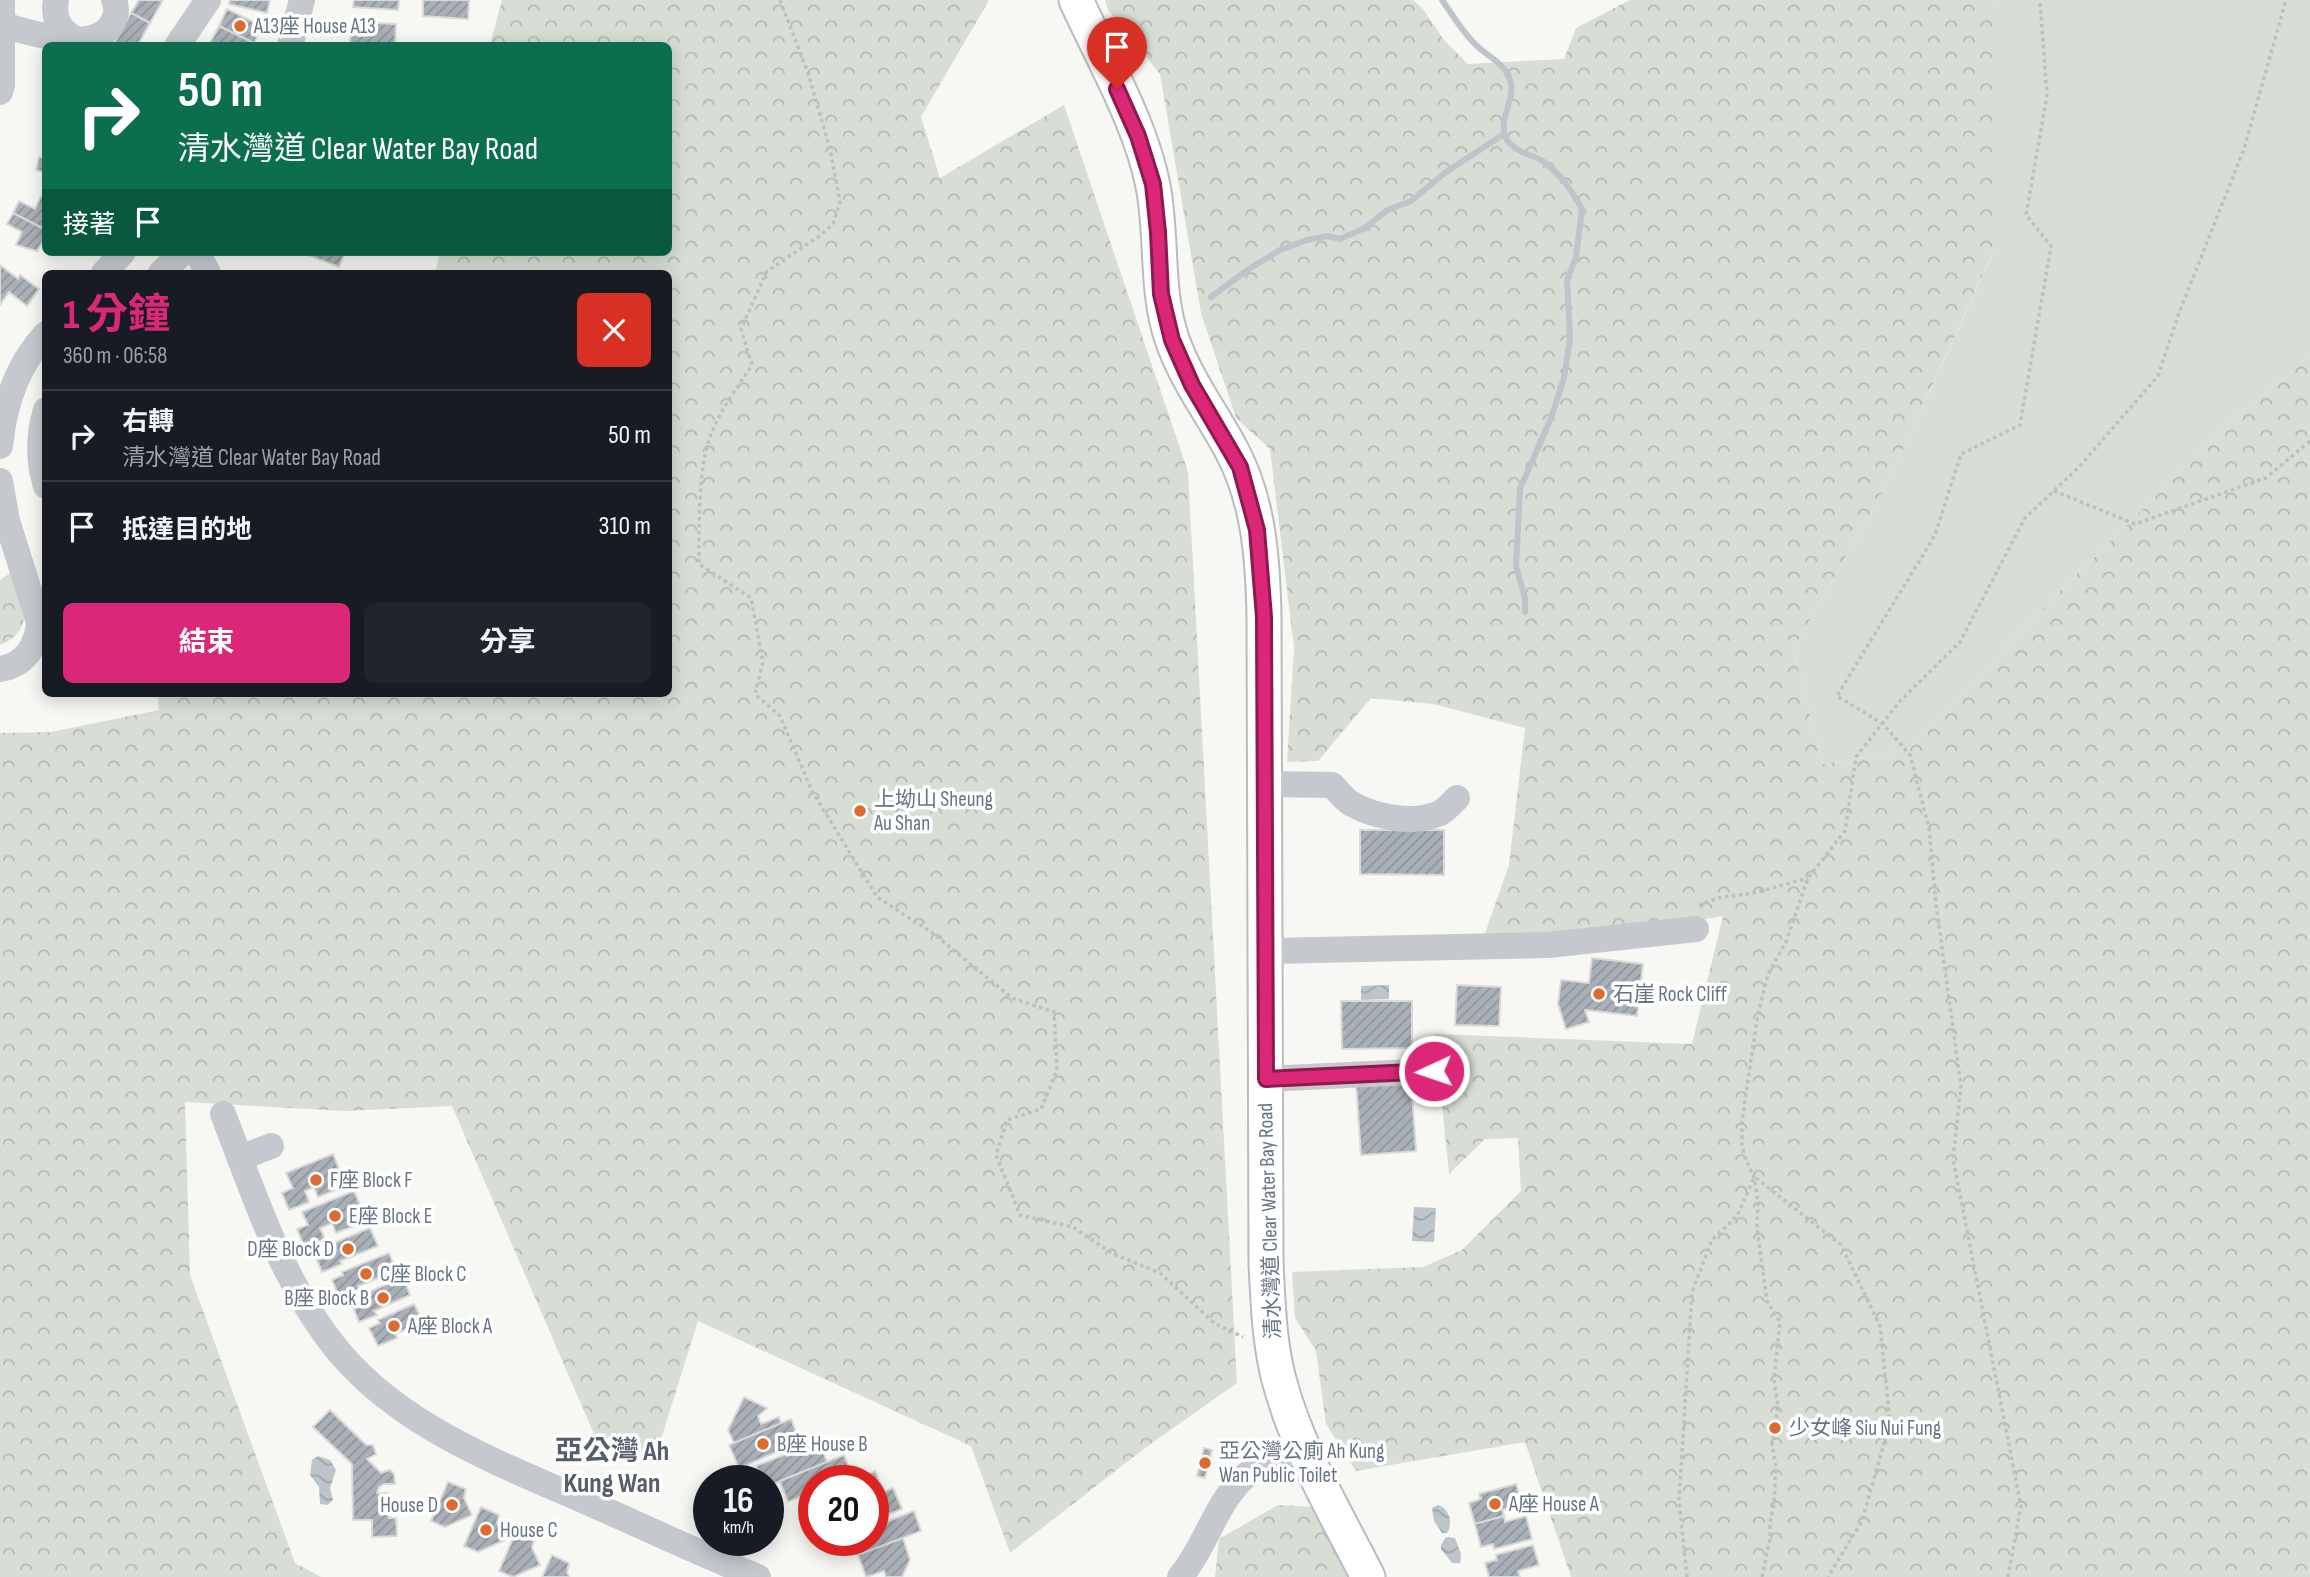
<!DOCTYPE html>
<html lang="zh-TW">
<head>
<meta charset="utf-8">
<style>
  body { margin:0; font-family:"Sofia Sans Condensed","Noto Sans TC",sans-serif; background:#20242c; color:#f1f3f6; height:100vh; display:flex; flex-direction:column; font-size:26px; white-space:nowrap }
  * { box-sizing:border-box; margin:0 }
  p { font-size:23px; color:#9ea1a6 }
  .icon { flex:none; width:38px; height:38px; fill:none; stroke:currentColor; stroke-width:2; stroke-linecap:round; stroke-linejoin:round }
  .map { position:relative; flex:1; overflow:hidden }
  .sheet { position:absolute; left:42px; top:270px; width:630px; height:427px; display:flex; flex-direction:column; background:#171b24; border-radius:10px; box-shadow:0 4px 18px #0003 }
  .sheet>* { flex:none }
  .hud { position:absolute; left:42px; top:42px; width:630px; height:214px; border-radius:10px; box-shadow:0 4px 18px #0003; background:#0b6e4f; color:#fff; overflow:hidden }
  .speed { position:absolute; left:693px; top:1465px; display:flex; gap:14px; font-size:35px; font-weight:700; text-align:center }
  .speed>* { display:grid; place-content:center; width:91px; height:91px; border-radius:50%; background:#171b24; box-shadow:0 4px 18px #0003; line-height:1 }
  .speed small { font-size:18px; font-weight:400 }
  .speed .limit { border:10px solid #d22; background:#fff; color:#111 }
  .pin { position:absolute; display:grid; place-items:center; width:60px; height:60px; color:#fff; margin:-72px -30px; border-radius:50% 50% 50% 0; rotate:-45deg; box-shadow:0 0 7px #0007 }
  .pin .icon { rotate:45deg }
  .me { position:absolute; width:77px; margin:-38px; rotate:267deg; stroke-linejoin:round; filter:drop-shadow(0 0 5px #0008) }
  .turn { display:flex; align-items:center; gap:24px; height:147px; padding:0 21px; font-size:32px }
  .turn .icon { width:91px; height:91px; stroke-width:2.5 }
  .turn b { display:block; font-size:49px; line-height:60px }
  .then { display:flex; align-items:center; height:66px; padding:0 21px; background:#0003; gap:14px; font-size:26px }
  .round { display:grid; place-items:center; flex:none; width:74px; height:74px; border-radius:10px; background:#20242c }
  .headline { display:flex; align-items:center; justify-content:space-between; height:119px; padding:0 21px }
  h1 { font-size:42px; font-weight:700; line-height:52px; color:#db2777 }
  .primary-button { display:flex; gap:14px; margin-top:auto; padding:14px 21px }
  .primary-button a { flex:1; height:80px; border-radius:10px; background:#db2777; color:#fff; font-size:28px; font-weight:700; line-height:80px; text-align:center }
  .primary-button a+a { background:#20242c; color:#f1f3f6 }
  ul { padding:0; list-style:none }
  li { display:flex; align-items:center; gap:21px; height:91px; padding:0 21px; border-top:2px solid #363941 }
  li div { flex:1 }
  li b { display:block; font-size:26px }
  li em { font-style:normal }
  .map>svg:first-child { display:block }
  .grass { fill:#d8ded5 }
  .forest { fill:url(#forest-crowns) }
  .water { fill:url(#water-waves) }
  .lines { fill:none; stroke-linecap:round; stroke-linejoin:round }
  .stream { stroke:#bdc5cb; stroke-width:6 }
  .building { fill:url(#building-hatch); stroke:#d9d9d7; stroke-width:2 }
  .major-casing { stroke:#b8bbc0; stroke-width:37 }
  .path { stroke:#bdbfc1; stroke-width:3.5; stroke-dasharray:3.5 3.5; stroke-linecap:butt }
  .minor { stroke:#c5c8cc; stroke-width:26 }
  .major { stroke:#fff; stroke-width:33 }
  .minor-bridge { stroke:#c5c8cc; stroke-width:26 }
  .route-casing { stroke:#8e194d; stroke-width:18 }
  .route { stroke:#db2777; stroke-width:12 }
  .poi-dot { fill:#df6a2d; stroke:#fff; stroke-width:2.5 }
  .labels { text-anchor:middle; stroke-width:7; stroke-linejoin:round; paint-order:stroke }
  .poi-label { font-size:21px; fill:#677485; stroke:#fff; text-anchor:start }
  .street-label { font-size:21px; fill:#677485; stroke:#fff }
  .district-label { font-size:28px; font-weight:bold; fill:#555e6a; stroke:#fff }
</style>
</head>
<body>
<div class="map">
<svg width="2310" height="1577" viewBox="0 0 2310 1577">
  <defs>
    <pattern id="forest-crowns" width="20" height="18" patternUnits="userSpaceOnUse" patternTransform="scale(1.75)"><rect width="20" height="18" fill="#d8ded5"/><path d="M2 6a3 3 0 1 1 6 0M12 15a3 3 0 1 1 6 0" fill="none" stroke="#b3b9b2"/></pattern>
    <pattern id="water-waves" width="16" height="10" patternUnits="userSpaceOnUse" patternTransform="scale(1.75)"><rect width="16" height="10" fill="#bdc5cb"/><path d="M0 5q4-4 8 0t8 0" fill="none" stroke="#9da5aa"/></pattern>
    <pattern id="building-hatch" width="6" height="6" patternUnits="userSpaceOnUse" patternTransform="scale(1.75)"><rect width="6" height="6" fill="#aab0b7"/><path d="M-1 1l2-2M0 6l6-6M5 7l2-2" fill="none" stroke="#8e949a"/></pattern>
  </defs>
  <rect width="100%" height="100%" fill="#f7f7f4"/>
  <path class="grass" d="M 1995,0 L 2310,0 L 2310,357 L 2243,410 L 2055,596 L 1909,749 L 1823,764 L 1793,649 L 1888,483 L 1993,253 L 1993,10 Z"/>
  <g class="forest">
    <path d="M 502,0 L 989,0 L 921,117 L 940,178 L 1064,105 L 1188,472 L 1237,1383 L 1145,1448 L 1010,1553 L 971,1446 L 698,1321 L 656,1455 L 598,1443 L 452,1106 L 345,1111 L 185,1102 L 190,1275 L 295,1563 L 321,1577 L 0,1577 L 0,733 L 51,732 L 159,710 L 157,693 L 668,693 L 668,273 L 435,273 L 440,252 L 668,252 L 668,46 L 490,45 Z"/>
    <path d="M 1105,0 L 1413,0 L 1423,9 L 1444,40 L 1468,64 L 1564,59 L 1576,28 L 1630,0 L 1995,0 L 1993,10 L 1993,252 L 1888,483 L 1793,649 L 1823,764 L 1909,749 L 2055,596 L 2243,410 L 2310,357 L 2310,1577 L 1571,1577 L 1525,1442 L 1356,1471 L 1326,1424 L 1316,1351 L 1295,1318 L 1292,1272 L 1423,1267 L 1462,1250 L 1521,1191 L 1518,1138 L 1485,1139 L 1449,1174 L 1435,1034 L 1692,1044 L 1723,916 L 1639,931 L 1484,936 L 1509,865 L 1525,728 L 1433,704 L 1371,698 L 1318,761 L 1287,762 L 1294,648 L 1270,449 L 1236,418 L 1201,313 L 1160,74 L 1108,10 Z"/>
    <path d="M 13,571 C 22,600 38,630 0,645 L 0,580 Z"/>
    <path d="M 1278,1505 L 1318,1507 L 1353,1577 L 1215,1577 L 1219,1539 Z"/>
  </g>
  <g class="water">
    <path d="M 1389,985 L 1389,999 L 1361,1000 L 1361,986 Z"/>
    <path d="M 1414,1207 L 1436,1208 L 1434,1242 L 1412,1241 Z"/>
    <path d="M 318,1456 L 330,1460 L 336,1470 L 330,1488 L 333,1500 L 328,1505 L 320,1504 L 319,1487 L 310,1475 L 312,1460 Z"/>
    <path d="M 1438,1505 C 1450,1509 1453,1524 1447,1533 L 1442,1533 L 1434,1521 L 1432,1508 Z"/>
    <path d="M 1446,1537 L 1455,1538 L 1461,1554 L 1460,1563 L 1452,1563 L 1441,1549 L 1441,1545 Z"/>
  </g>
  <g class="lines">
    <g class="stream">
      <path d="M 1442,0 C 1452,14 1462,31 1474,43 C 1485,55 1503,62 1509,77 C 1519,98 1495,119 1507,140 C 1516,153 1532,154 1544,162 C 1563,176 1572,192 1584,212"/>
      <path d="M 1211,297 L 1249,269 L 1280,250 L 1307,240 L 1328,236 L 1340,239 L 1365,228 L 1387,210 L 1411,201 L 1446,172 L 1504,134"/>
      <path d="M 1525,612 L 1525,598 L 1516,566 L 1520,489 L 1551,418 L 1564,378 L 1570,339 L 1567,280 L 1576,257 L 1582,209"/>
    </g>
  </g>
  <g class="building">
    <path d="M 139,0 L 163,0 L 150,23 L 131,13 Z"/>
    <path d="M 230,0 L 270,0 L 267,13 L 229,4 Z"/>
    <path d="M 354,0 L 399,0 L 398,10 L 353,7 Z"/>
    <path d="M 423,0 L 469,0 L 468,19 L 423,16 Z"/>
    <path d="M 227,9 L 262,26 L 254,43 L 219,26 Z"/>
    <path d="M 131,13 L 150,23 L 137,46 L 121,46 L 115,42 Z"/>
    <path d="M 351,22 L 396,24 L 395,46 L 350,46 Z"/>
    <path d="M 219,26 L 254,43 L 252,46 L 214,46 L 210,43 Z"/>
    <path d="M 39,157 L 46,159 L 46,173 L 36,170 Z"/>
    <path d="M 41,196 L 46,200 L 46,230 L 13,213 L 19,201 L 35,209 Z"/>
    <path d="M 13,213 L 46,230 L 46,236 L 37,251 L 16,245 L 22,232 L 7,224 Z"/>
    <path d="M 300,252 L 345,252 L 339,267 Z"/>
    <path d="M 0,265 L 18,279 L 20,275 L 39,289 L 27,306 L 9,292 L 0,305 Z"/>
    <path d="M 1360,830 L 1444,830 L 1444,875 L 1360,874 Z"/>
    <path d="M 1592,958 L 1643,964 L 1637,1016 L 1585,1010 L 1589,1022 L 1566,1029 L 1558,1004 L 1561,980 L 1589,983 Z"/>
    <path d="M 1457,985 L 1501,987 L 1499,1026 L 1455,1025 Z"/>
    <path d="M 1341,1001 L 1412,1001 L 1412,1048 L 1342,1049 Z"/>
    <path d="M 1411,1080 L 1416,1151 L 1361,1155 L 1356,1083 Z"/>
    <path d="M 333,1154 L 346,1186 L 318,1197 L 314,1187 L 305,1191 L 309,1202 L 289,1210 L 282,1193 L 293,1188 L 286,1173 Z"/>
    <path d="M 354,1191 L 367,1221 L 336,1233 L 332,1223 L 320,1228 L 325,1239 L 305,1248 L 297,1229 L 308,1225 L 302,1212 Z"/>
    <path d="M 370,1228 L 378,1246 L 340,1261 L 342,1264 L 322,1272 L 315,1255 L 326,1250 L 324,1247 Z"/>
    <path d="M 389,1253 L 396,1271 L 358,1286 L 360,1289 L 339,1297 L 332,1280 L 343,1275 L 342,1272 Z"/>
    <path d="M 403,1277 L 410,1295 L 374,1311 L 377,1315 L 359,1322 L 352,1305 L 362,1301 L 360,1296 Z"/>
    <path d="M 414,1304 L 423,1322 L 395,1334 L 397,1338 L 378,1346 L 369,1328 L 380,1323 L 378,1320 Z"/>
    <path d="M 744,1397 L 767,1408 L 758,1416 L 761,1424 L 779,1417 L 781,1424 L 734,1443 L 728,1430 Z"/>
    <path d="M 330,1410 L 366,1445 L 373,1445 L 376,1454 L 367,1459 L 381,1473 L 390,1470 L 394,1474 L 395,1484 L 384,1484 L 379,1487 L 377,1493 L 388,1493 L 389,1518 L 396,1518 L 397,1536 L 372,1537 L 372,1520 L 353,1520 L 352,1464 L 313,1427 Z"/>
    <path d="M 791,1419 L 800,1442 L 739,1468 L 729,1445 Z"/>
    <path d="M 819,1441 L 827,1462 L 768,1486 L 768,1480 L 763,1480 L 756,1466 Z"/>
    <path d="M 1204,1448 L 1212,1450 L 1205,1478 L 1197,1476 Z"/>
    <path d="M 844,1455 L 852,1475 L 840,1480 L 814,1480 L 814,1491 L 788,1502 L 780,1481 Z"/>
    <path d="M 875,1471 L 884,1492 L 873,1496 L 873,1480 L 852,1480 Z"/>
    <path d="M 448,1482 L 466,1489 L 464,1498 L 472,1515 L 445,1527 L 431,1521 Z"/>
    <path d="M 1516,1484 L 1522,1504 L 1502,1510 L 1504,1516 L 1475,1524 L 1469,1503 L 1481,1499 L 1479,1494 Z"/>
    <path d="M 893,1488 L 902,1509 L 873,1520 L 873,1496 Z"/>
    <path d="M 481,1507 L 499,1515 L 497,1523 L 505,1540 L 478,1552 L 464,1546 Z"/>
    <path d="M 914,1511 L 921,1531 L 858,1555 L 852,1540 L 873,1540 L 873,1527 Z"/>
    <path d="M 1504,1516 L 1505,1522 L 1526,1516 L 1532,1539 L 1494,1549 L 1493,1544 L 1481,1547 L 1475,1524 Z"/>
    <path d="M 516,1531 L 534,1539 L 532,1548 L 540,1565 L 513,1577 L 499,1571 Z"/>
    <path d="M 903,1538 L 910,1560 L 902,1577 L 886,1577 L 884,1571 L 866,1577 L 858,1555 Z"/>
    <path d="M 1533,1545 L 1539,1565 L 1518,1571 L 1520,1577 L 1489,1577 L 1485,1563 L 1497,1560 L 1496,1555 Z"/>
    <path d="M 552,1555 L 569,1563 L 567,1572 L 569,1577 L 542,1577 Z"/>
  </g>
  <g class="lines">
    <g class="major-casing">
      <path id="major" d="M 1076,0 C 1102,57 1141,124 1153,186 C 1163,237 1155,289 1172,339 C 1186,380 1212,413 1232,451 C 1259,502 1263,560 1264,617 L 1266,1264 C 1268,1301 1269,1339 1278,1376 C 1296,1447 1335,1512 1368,1577"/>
    </g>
    <g class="path">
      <path d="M 780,0 L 808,73 L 830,149 L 840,202 L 833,224 L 821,235 L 767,271 L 741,329 L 752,365 C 737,388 718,413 709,440 C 698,472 699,530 699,564 L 751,598 L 763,662 L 755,694 L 780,716 L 812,791 L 877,897 L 934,934 L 1012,998 L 1054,1012 L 1057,1070 L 1041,1109 L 1007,1120 L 996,1155 L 1020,1215 L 1073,1227 L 1113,1254 L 1160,1273 L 1214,1323 L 1243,1337"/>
      <path d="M 2054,491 L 2135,524 L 2266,478 L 2310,441"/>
      <path d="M 1701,907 L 1701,904 L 1722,897 L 1754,893 L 1808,878"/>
      <path d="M 1756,1178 L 1841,1245 L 1880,1326 L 1890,1422 L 1862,1521 L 1828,1577"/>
      <path d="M 1687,1577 L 1679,1500 L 1692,1292 L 1712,1240 L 1737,1216 L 1754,1178"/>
      <path d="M 1762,1577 L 1770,1538 L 1770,1523 L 1774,1504 L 1776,1468 L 1772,1444 L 1778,1407 L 1774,1379 L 1780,1322 L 1767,1301 L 1757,1228 L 1758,1201 L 1754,1177 L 1745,1158 L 1742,1146 L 1742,1121 L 1757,1019 L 1768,974 L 1786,942 L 1808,878 L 1845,831 L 1856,757 L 1900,701 L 1960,642 L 2025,518 L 2079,467 L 2158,376 L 2179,313 L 2244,149 L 2286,0"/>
      <path d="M 2008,1577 L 2021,1506 L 1953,1159 L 1961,1086 L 1936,904 L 1929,828 L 1910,755 L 1883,724 L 1837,696 L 1935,535 L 1961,454 L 2020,425 L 2051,246 L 2026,215 L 2047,96 L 2040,0"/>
    </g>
    <g class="minor">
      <path d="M 2,25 C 31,32 95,56 113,22 C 117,14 117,8 114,0"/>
      <path d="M 177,46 L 208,0"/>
      <path d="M 290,46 L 302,0"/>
      <path d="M 0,92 L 2,85 L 2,0"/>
      <path d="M 197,252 L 208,273"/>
      <path d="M 104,273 L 123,252"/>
      <path d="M 161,273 L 183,252"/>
      <path d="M 46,410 C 38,436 38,460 46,486"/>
      <path d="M 0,446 C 4,405 17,365 46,334"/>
      <path d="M 0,481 L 7,521 L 39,622 C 37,646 25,665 0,669"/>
      <path d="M 1265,784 L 1332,785 C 1338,791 1344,800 1352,804 C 1375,817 1414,825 1440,813 C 1446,810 1452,803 1457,798"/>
      <path d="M 1265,951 L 1548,945 L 1696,929"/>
      <path d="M 1266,1079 L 1434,1071"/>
      <path d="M 223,1114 C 253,1191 278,1271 328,1338 C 392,1425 499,1463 594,1505 C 648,1529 703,1555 758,1577"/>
      <path d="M 240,1158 L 271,1146"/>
      <path d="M 1180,1577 C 1208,1544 1217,1495 1253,1470 C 1268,1460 1286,1454 1303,1446"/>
    </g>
    <use href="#major" class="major"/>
    <path class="minor-bridge" d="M 56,0 C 51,26 67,36 89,46"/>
  </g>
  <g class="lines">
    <g class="route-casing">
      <path id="route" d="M 1117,89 L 1138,136 L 1153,184 L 1158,232 L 1161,294 L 1172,340 L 1192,385 L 1240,467 L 1257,530 L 1264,617 L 1266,1079 L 1434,1071"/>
    </g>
    <use href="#route" class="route"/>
  </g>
  <g class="poi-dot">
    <circle cx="240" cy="26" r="7"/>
    <circle cx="860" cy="811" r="7"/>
    <circle cx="1599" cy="994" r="7"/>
    <circle cx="316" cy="1180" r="7"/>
    <circle cx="335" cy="1216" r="7"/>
    <circle cx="348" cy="1249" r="7"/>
    <circle cx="366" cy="1274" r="7"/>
    <circle cx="383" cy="1298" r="7"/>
    <circle cx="394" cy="1326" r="7"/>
    <circle cx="1775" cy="1428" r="7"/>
    <circle cx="763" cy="1444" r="7"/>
    <circle cx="1205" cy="1463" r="7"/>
    <circle cx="1495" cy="1504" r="7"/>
    <circle cx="452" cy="1505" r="7"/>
    <circle cx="486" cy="1530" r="7"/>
  </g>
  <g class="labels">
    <g class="poi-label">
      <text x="254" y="33">A13座 House A13</text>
      <text x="874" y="806">上坳山 Sheung<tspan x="874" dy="24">Au Shan</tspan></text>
      <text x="1613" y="1001">石崖 Rock Cliff</text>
      <text x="330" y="1187">F座 Block F</text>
      <text x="349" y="1223">E座 Block E</text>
      <text x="334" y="1256" text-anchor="end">D座 Block D</text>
      <text x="380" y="1281">C座 Block C</text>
      <text x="369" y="1305" text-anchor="end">B座 Block B</text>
      <text x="408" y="1333">A座 Block A</text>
      <text x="1789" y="1435">少女峰 Siu Nui Fung</text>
      <text x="777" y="1451">B座 House B</text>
      <text x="1219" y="1458">亞公灣公廁 Ah Kung<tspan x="1219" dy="24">Wan Public Toilet</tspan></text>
      <text x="1509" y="1511">A座 House A</text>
      <text x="438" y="1512" text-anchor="end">House D</text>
      <text x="500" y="1537">House C</text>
    </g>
    <g class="street-label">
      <text transform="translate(1269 1221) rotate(-92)" y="7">清水灣道 Clear Water Bay Road</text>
    </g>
    <g class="district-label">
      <text x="612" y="1460">亞公灣 Ah<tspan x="612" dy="32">Kung Wan</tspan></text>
    </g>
  </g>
</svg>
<div class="speed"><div>16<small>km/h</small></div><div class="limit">20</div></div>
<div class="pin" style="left:1117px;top:89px;background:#d93025"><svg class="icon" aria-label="arrive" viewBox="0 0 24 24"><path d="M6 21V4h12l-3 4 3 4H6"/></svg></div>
<svg class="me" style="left:1434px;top:1071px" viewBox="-20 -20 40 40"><circle r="17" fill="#db2777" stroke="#fff" stroke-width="3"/><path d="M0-11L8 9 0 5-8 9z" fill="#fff"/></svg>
<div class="hud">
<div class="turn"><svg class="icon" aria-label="right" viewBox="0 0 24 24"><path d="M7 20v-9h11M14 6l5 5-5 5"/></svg><div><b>50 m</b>清水灣道 Clear Water Bay Road</div></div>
<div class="then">接著<svg class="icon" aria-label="arrive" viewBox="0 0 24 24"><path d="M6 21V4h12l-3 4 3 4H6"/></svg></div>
</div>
<section class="sheet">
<div class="headline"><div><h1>1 分鐘</h1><p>360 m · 06:58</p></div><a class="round" style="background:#d93025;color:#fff"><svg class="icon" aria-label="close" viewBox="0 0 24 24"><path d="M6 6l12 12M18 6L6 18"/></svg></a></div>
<ul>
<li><svg class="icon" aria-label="right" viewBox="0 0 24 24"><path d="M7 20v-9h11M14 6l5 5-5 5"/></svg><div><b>右轉</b><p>清水灣道 Clear Water Bay Road</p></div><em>50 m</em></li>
<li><svg class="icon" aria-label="arrive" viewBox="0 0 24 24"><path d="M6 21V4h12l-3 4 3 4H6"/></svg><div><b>抵達目的地</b></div><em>310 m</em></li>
</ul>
<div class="primary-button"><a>結束</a><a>分享</a></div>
</section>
</div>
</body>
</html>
